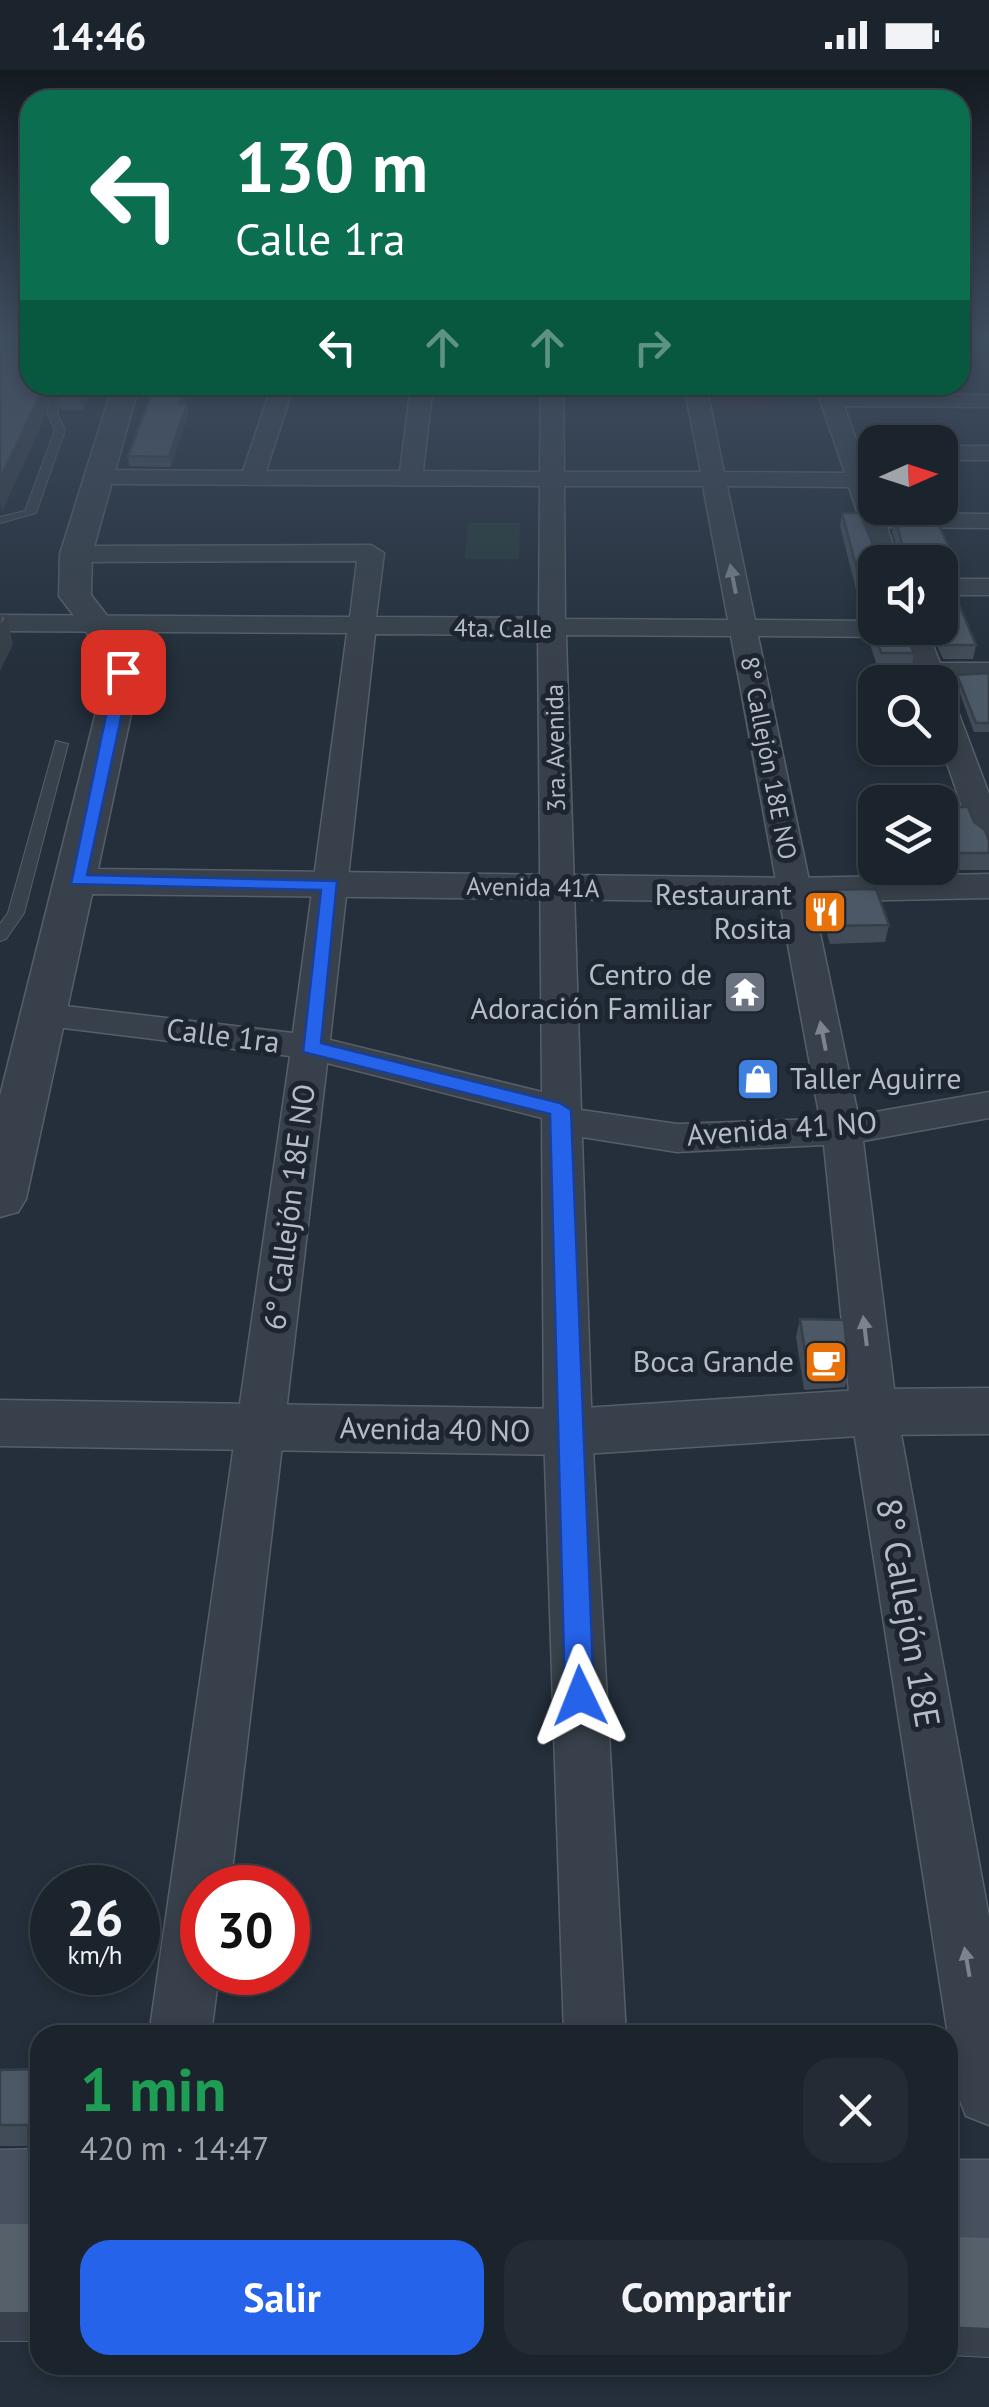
<!DOCTYPE html>
<html lang="es">
<head>
<meta charset="utf-8">
<style>
  body { margin:0; font-family:"PT Sans",sans-serif; background:#242b34; color:#f1f3f6; height:100vh; display:flex; flex-direction:column; font-size:38px; white-space:nowrap }
  * { box-sizing:border-box; margin:0 }
  p { font-size:32px; color:#a0a4a9 }
  .icon { flex:none; width:55px; height:55px; fill:none; stroke:currentColor; stroke-width:2; stroke-linecap:round; stroke-linejoin:round }
  .map { position:relative; flex:1; overflow:hidden }
  .drawer { position:absolute; left:30px; top:1955px; width:928px; height:350px; display:flex; flex-direction:column; background:#1b232c; border-radius:30px; box-shadow:0 5px 15px #0003,0 0 0 2px #394048 }
  .drawer>* { flex:none }
  .banner { position:absolute; left:20px; top:20px; width:950px; height:305px; border-radius:30px; box-shadow:0 5px 15px #0003,0 0 0 2px #394048; background:#0b6e4f; color:#fff; overflow:hidden }
  .needle { width:65px; rotate:87deg }
  .buttons { position:absolute; left:858px; top:355px; display:grid; gap:20px }
  .buttons a { display:grid; place-items:center; width:100px; height:100px; border-radius:20px; background:#1b232c; box-shadow:0 5px 15px #0003,0 0 0 2px #394048; font-size:50px }
  .speed { position:absolute; left:30px; top:1795px; display:flex; gap:20px; font-size:50px; font-weight:700; text-align:center }
  .speed>* { display:grid; place-content:center; width:130px; height:130px; border-radius:50%; background:#1b232c; box-shadow:0 5px 15px #0003,0 0 0 2px #394048; line-height:1 }
  .speed small { font-size:25px; font-weight:400 }
  .speed .limit { border:15px solid #d22; background:#fff; color:#111 }
  .pin { position:absolute; display:grid; place-items:center; width:85px; height:85px; color:#fff; margin:-42px; border-radius:20px; box-shadow:0 5px 15px #0006 }
  .me { position:absolute; width:110px; margin:-55px; rotate:358deg; stroke-linejoin:round; filter:drop-shadow(0 0 8px #0008) }
  .turn { display:flex; align-items:center; gap:35px; height:210px; padding:0 50px; font-size:45px }
  .turn .icon { width:130px; height:130px; stroke-width:2.5 }
  .turn b { display:block; font-size:70px; line-height:85px }
  .lanes { display:flex; align-items:center; height:95px; padding:0 50px; background:#0003; justify-content:center; gap:50px; direction:ltr }
  .lanes .off { opacity:.35 }
  .round { display:grid; place-items:center; flex:none; width:105px; height:105px; border-radius:30px; background:#242b34 }
  .overview { display:flex; align-items:center; justify-content:space-between; height:170px; padding:0 50px }
  h1 { font-size:60px; font-weight:600; line-height:75px; color:#1e9e55 }
  .button { display:flex; gap:20px; margin-top:auto; padding:20px 50px }
  .button a { flex:1; height:115px; border-radius:30px; background:#2563eb; color:#fff; font-size:40px; font-weight:600; line-height:115px; text-align:center }
  .button a+a { background:#242b34; color:#f1f3f6 }
  .status { display:flex; justify-content:space-between; align-items:center; height:70px; padding:0 50px; background:#1b232c; direction:ltr }
  .status svg { height:28px; fill:currentColor }
  .map>svg:first-child { display:block }
  .medical { fill:#302f3c }
  .green { fill:#263b3c }
  .lines { fill:none; stroke-linecap:round; stroke-linejoin:round }
  .service-casing { stroke:#565f69; stroke-width:2 }
  .minor-casing { stroke:#565f69; stroke-width:3 }
  .tertiary-casing { stroke:#565f69; stroke-width:3 }
  .secondary-casing { stroke:#565f69; stroke-width:3 }
  .primary-casing { stroke:#414a54; stroke-width:3 }
  .service { fill:#38414b; fill-rule:evenodd }
  .minor { fill:#38414b; fill-rule:evenodd }
  .tertiary { fill:#38414b; fill-rule:evenodd }
  .secondary { fill:#46505e; fill-rule:evenodd }
  .primary { fill:#56606b; fill-rule:evenodd }
  .wall { fill:#424c58 }
  .shaded-wall { fill:#363e47 }
  .building { fill:#4d5866; stroke:#363e47; stroke-width:2.5 }
  .oneway { fill:#7c858f }
  .route { fill:#2563eb; stroke:#184099; stroke-width:2.5 }
  .labels { text-anchor:middle; stroke-width:10; stroke-linejoin:round; paint-order:stroke }
  .far-street-label { font-size:25px; fill:#b3bcc7; stroke:#1d2630 }
  .poi-label { font-size:30px; fill:#b3bcc7; stroke:#1d2630; text-anchor:end }
  .street-label { font-size:30px; fill:#b3bcc7; stroke:#1d2630 }
  .near-street-label { font-size:35px; fill:#b3bcc7; stroke:#1d2630 }
</style>
</head>
<body>
<div class="status"><b>14:46</b><svg viewBox="0 0 49 12"><path d="M0 12V9h3v3zM5 12V6h3v6zM10 12V3h3v9zM15 12V0h3v12zM26 1h20v11H26zM47 4h2v5h-2z"/></svg></div>
<div class="map">
<svg width="989" height="2337" viewBox="0 0 989 2337">
  <rect width="100%" height="100%" fill="#242f3b"/>
  <path class="medical" d="M 710,315 L 765,315 L 769,337 L 713,336 Z"/>
  <path class="green" d="M 468,453 L 520,453 L 519,489 L 465,489 Z"/>
  <g class="lines">
    <g class="service-casing">
      <g id="service">
        <path d="M 54,315 L 64,315 L 57,343 L 65,360 L 36,443 L 0,453 L 0,447 L 25,441 L 55,360 L 47,343 Z"/>
        <path d="M 56,671 L 68,674 L 24,843 L 6,869 L 0,871 L 0,854 L 8,843 Z"/>
        <rect x="0" y="2239" width="40" height="32"/>
        <path d="M 948,2252 L 989,2253 L 989,2287 L 948,2285 Z"/>
      </g>
    </g>
    <g class="minor-casing">
      <g id="minor">
        <rect x="960" y="271" width="29" height="7"/>
        <rect x="0" y="272" width="30" height="12"/>
        <path d="M 272,315 L 294,315 L 266,401 L 400,401 L 411,315 L 433,315 L 423,401 L 540,402 L 541,315 L 563,315 L 564,402 L 701,402 L 684,315 L 706,315 L 724,402 L 845,403 L 815,315 L 837,315 L 840,324 L 989,325 L 989,337 L 844,336 L 875,423 L 875,438 L 882,443 L 989,444 L 989,458 L 887,457 L 899,492 L 874,492 L 849,417 L 727,416 L 755,550 L 875,551 L 875,558 L 926,558 L 940,593 L 989,593 L 989,609 L 947,609 L 940,619 L 940,612 L 920,612 L 902,567 L 758,566 L 858,1045 L 989,1022 L 989,1048 L 863,1071 L 897,1342 L 989,1847 L 989,2055 L 966,2046 L 957,2023 L 851,1342 L 824,1075 L 677,1082 L 582,1067 L 592,1362 L 626,1965 L 564,1965 L 544,1362 L 542,1048 L 327,993 L 230,1818 L 202,1818 L 202,1902 L 219,1902 L 211,1965 L 149,1965 L 290,986 L 40,955 L 27,952 L 22,944 L 27,936 L 40,933 L 293,963 L 347,563 L 0,561 L 0,545 L 350,547 L 357,491 L 76,492 L 63,484 L 76,476 L 371,475 L 384,483 L 376,547 L 539,548 L 540,416 L 100,414 L 88,407 L 100,400 L 243,401 ZM 564,416 L 703,416 L 728,550 L 565,549 ZM 375,564 L 538,565 L 542,1022 L 330,970 ZM 566,565 L 731,566 L 820,1049 L 677,1054 L 581,1040 Z"/>
        <rect x="940" y="376" width="49" height="14"/>
        <rect x="940" y="509" width="49" height="16"/>
        <path d="M 940,622 L 954,631 L 989,724 L 989,778 L 973,768 L 940,673 Z"/>
      </g>
    </g>
    <g class="tertiary-casing">
      <g id="tertiary">
        <path d="M 113,315 L 139,315 L 92,484 L 91,525 L 126,570 L 140,602 L 98,799 L 794,808 L 989,804 L 989,828 L 794,832 L 92,824 L 26,1129 L 18,1142 L 0,1147 L 0,1026 L 106,602 L 93,571 L 59,526 L 60,484 Z"/>
        <path d="M 989,1318 L 989,1364 L 874,1365 L 568,1385 L 0,1376 L 0,1330 L 568,1339 L 874,1319 Z"/>
      </g>
    </g>
    <g class="secondary-casing">
      <g id="secondary">
        <path d="M 40,2079 L 40,2165 L 0,2166 L 0,2080 Z"/>
        <rect x="948" y="2090" width="41" height="86"/>
      </g>
    </g>
    <g class="primary-casing">
      <g id="primary">
        <rect x="0" y="2154" width="40" height="88"/>
        <path d="M 948,2167 L 989,2168 L 989,2258 L 948,2256 Z"/>
      </g>
    </g>
    <use href="#service" class="service"/>
    <use href="#minor" class="minor"/>
    <use href="#tertiary" class="tertiary"/>
    <use href="#secondary" class="secondary"/>
    <use href="#primary" class="primary"/>
  </g>
  <g class="wall">
    <path d="M 93,315 L 83,340 L 62,340 L 57,317 Z"/>
    <path d="M 155,315 L 190,315 L 184,334 L 187,334 L 188,344 L 171,397 L 129,396 L 128,386 Z"/>
    <path d="M 842,443 L 876,482 L 898,481 L 892,461 L 895,448 L 955,492 L 952,505 L 940,506 L 940,492 L 875,492 L 875,548 L 863,547 L 840,456 Z"/>
    <path d="M 872,555 L 914,583 L 911,599 L 878,599 L 869,571 Z"/>
    <path d="M 929,558 L 940,558 L 976,575 L 973,589 L 943,589 Z"/>
    <path d="M 989,603 L 989,662 L 974,662 L 956,613 L 957,605 Z"/>
    <path d="M 940,737 L 974,752 L 989,771 L 989,800 L 942,800 L 940,794 Z"/>
    <path d="M 822,820 L 889,855 L 885,872 L 830,874 L 819,837 Z"/>
    <path d="M 800,1249 L 849,1300 L 845,1317 L 804,1320 L 796,1267 Z"/>
    <path d="M 40,1999 L 40,2102 L 29,2087 L 29,2076 L 0,2076 L 0,2000 Z"/>
  </g>
  <g class="shaded-wall">
    <path d="M 42,315 L 51,315 L 45,347 L 2,442 L 0,433 L 0,409 Z"/>
    <path d="M 80,315 L 93,315 L 83,340 L 79,317 Z"/>
    <path d="M 186,315 L 190,315 L 180,344 L 179,334 Z"/>
    <path d="M 187,334 L 188,344 L 171,397 L 169,387 Z"/>
    <path d="M 7,546 L 13,574 L 0,601 L 0,559 Z"/>
  </g>
  <g class="building">
    <path d="M 30,280 L 30,315 L 42,315 L 41,324 L 0,409 L 0,281 Z"/>
    <path d="M 58,315 L 80,315 L 79,317 L 57,317 Z"/>
    <path d="M 155,315 L 186,315 L 179,334 L 187,334 L 169,387 L 128,386 Z"/>
    <path d="M 842,443 L 860,443 L 876,482 L 904,481 L 895,448 L 936,448 L 955,492 L 875,492 L 875,534 L 866,534 Z"/>
    <path d="M 940,512 L 951,515 L 976,575 L 945,575 L 938,558 L 940,558 Z"/>
    <path d="M 0,546 L 7,546 L 0,559 Z"/>
    <path d="M 872,555 L 875,555 L 875,558 L 903,558 L 914,583 L 881,583 Z"/>
    <path d="M 989,603 L 989,653 L 976,653 L 957,605 Z"/>
    <path d="M 940,737 L 968,737 L 974,752 L 985,760 L 989,771 L 989,783 L 946,783 L 940,766 Z"/>
    <path d="M 876,819 L 889,855 L 833,856 L 822,820 Z"/>
    <path d="M 800,1249 L 844,1250 L 849,1300 L 808,1302 Z"/>
    <path d="M 40,1999 L 40,2086 L 29,2087 L 28,2055 L 0,2055 L 0,2000 Z"/>
  </g>
  <defs><path id="oneway-solid" d="M-6-.8H1V-3.2L6.5 0L1 3.2V.8H-6Z" transform="scale(2.5)"/></defs>
  <g class="oneway">
    <use href="#oneway-solid" transform="translate(733 509) rotate(-101)"/>
    <use href="#oneway-solid" transform="translate(823 966) rotate(-101)"/>
    <use href="#oneway-solid" transform="translate(865 1261) rotate(-97)"/>
    <use href="#oneway-solid" transform="translate(967 1892) rotate(-100)"/>
  </g>
  <linearGradient id="sky" x2="0" y2="1"><stop stop-color="#141a20"/><stop offset="0.45" stop-color="#3f4d60"/><stop offset="1" stop-color="#3f4d60" stop-opacity="0"/></linearGradient>
  <rect width="989" height="598" fill="url(#sky)"/>
  <path class="route" d="M 123,598 L 131,602 L 87,805 L 337,811 L 321,973 L 560,1033 L 571,1040 L 594,1626 L 590,1635 L 580,1639 L 569,1635 L 565,1626 L 550,1044 L 303,982 L 321,820 L 71,814 L 115,602 Z"/>
  <defs>
    <g id="restaurant-square" transform="scale(2.25)"><rect x="-9" y="-9" width="18" height="18" rx="4" fill="#e8710a" stroke="#1d2630"/><path d="M-5-6h1v4h1v-4h1v4h1v-4h1v5L-1.5 .5V6h-2V.5L-5-1ZM5-6V6H3V1.5H1.5Q1.5-4 5-6Z" fill="#fff"/></g>
    <g id="temple-square" transform="scale(2.25)"><rect x="-9" y="-9" width="18" height="18" rx="4" fill="#6b7280" stroke="#1d2630"/><path d="M0-6L5-2H3V0L6.5 2.5H4V6H1.5V3h-3V6H-4V2.5H-6.5L-3 0V-2H-5Z" fill="#fff"/></g>
    <g id="shop-square" transform="scale(2.25)"><rect x="-9" y="-9" width="18" height="18" rx="4" fill="#3f7fe0" stroke="#1d2630"/><path d="M-5-2.5h2.3a2.7 3.5 0 0 1 5.4 0H5L5.5 6h-11ZM-1.5-2.5h3a1.5 2.3 0 0 0-3 0Z" fill="#fff"/></g>
    <g id="cafe-square" transform="scale(2.25)"><rect x="-9" y="-9" width="18" height="18" rx="4" fill="#e8710a" stroke="#1d2630"/><path d="M-5.5-4.5H6V0H3Q3 3.5 0 3.5H-2.5Q-5.5 3.5-5.5 0ZM3-3.2v2h1.7v-2ZM-6 4.5H4V6H-6Z" fill="#fff"/></g>
  </defs>
  <g fill-rule="evenodd">
    <use href="#restaurant-square" x="825" y="842"/>
    <use href="#temple-square" x="745" y="922"/>
    <use href="#shop-square" x="758" y="1009"/>
    <use href="#cafe-square" x="826" y="1292"/>
  </g>
  <g class="labels">
    <g class="far-street-label">
      <text transform="translate(503 558) rotate(1)" y="9">4ta. Calle</text>
      <text transform="translate(555 678) rotate(-91)" y="9">3ra. Avenida</text>
      <text transform="translate(769 688) rotate(79)" y="9">8° Callejón 18E NO</text>
      <text transform="translate(533 817) rotate(1)" y="9">Avenida 41A</text>
    </g>
    <g class="poi-label">
      <text x="792" y="835">Restaurant<tspan x="792" dy="34">Rosita</tspan></text>
      <text x="712" y="915">Centro de<tspan x="712" dy="34">Adoración Familiar</tspan></text>
      <text x="790" y="1019" text-anchor="start">Taller Aguirre</text>
      <text x="794" y="1302">Boca Grande</text>
    </g>
    <g class="street-label">
      <text transform="translate(223 966) rotate(7)" y="10">Calle 1ra</text>
      <text transform="translate(782 1059) rotate(-4)" y="10">Avenida 41 NO</text>
      <text transform="translate(290 1137) rotate(-83)" y="10">6° Callejón 18E NO</text>
      <text transform="translate(435 1360) rotate(1)" y="10">Avenida 40 NO</text>
    </g>
    <g class="near-street-label">
      <text transform="translate(908 1543) rotate(80)" y="12">8° Callejón 18E</text>
    </g>
  </g>
</svg>
<div class="buttons">
<a><svg class="needle" viewBox="-14 -14 28 28"><path d="M0-13l5 13h-10z" fill="#e53935"/><path d="M0 13l5-13h-10z" fill="#a0a4a9"/></svg></a>
<a><svg class="icon" aria-label="sound" viewBox="0 0 24 24"><path d="M4 9h4l5-4v14l-5-4H4zM17 9q2 3 0 6"/></svg></a>
<a><svg class="icon" aria-label="search" viewBox="0 0 24 24"><circle cx="10" cy="10" r="6"/><path d="M15 15l6 6"/></svg></a>
<a><svg class="icon" aria-label="layers" viewBox="0 0 24 24"><path d="M12 4l9 5-9 5-9-5zM3 14l9 5 9-5"/></svg></a>
</div>
<div class="speed"><div>26<small>km/h</small></div><div class="limit">30</div></div>
<div class="pin" style="left:123px;top:602px;background:#d93025"><svg class="icon" aria-label="arrive" viewBox="0 0 24 24"><path d="M6 21V4h12l-3 4 3 4H6"/></svg></div>
<svg class="me" style="left:580px;top:1626px" viewBox="-20 -20 40 40"><path d="M0-17L14 15 0 8-14 15z" fill="#2563eb" stroke="#fff" stroke-width="4"/></svg>
<div class="banner">
<div class="turn"><svg class="icon" aria-label="left" viewBox="0 0 24 24"><path d="M17 20v-9H6M10 6l-5 5 5 5"/></svg><div><b>130 m</b>Calle 1ra</div></div>
<div class="lanes"><svg class="icon" aria-label="left" viewBox="0 0 24 24"><path d="M17 20v-9H6M10 6l-5 5 5 5"/></svg><svg class="icon off" aria-label="ahead" viewBox="0 0 24 24"><path d="M12 20V5M6 11l6-6 6 6"/></svg><svg class="icon off" aria-label="ahead" viewBox="0 0 24 24"><path d="M12 20V5M6 11l6-6 6 6"/></svg><svg class="icon off" aria-label="right" viewBox="0 0 24 24"><path d="M7 20v-9h11M14 6l5 5-5 5"/></svg></div>
</div>
<section class="drawer">
<div class="overview"><div><h1>1 min</h1><p>420 m · 14:47</p></div><a class="round"><svg class="icon" aria-label="close" viewBox="0 0 24 24"><path d="M6 6l12 12M18 6L6 18"/></svg></a></div>
<div class="button"><a>Salir</a><a>Compartir</a></div>
</section>
</div>
</body>
</html>
